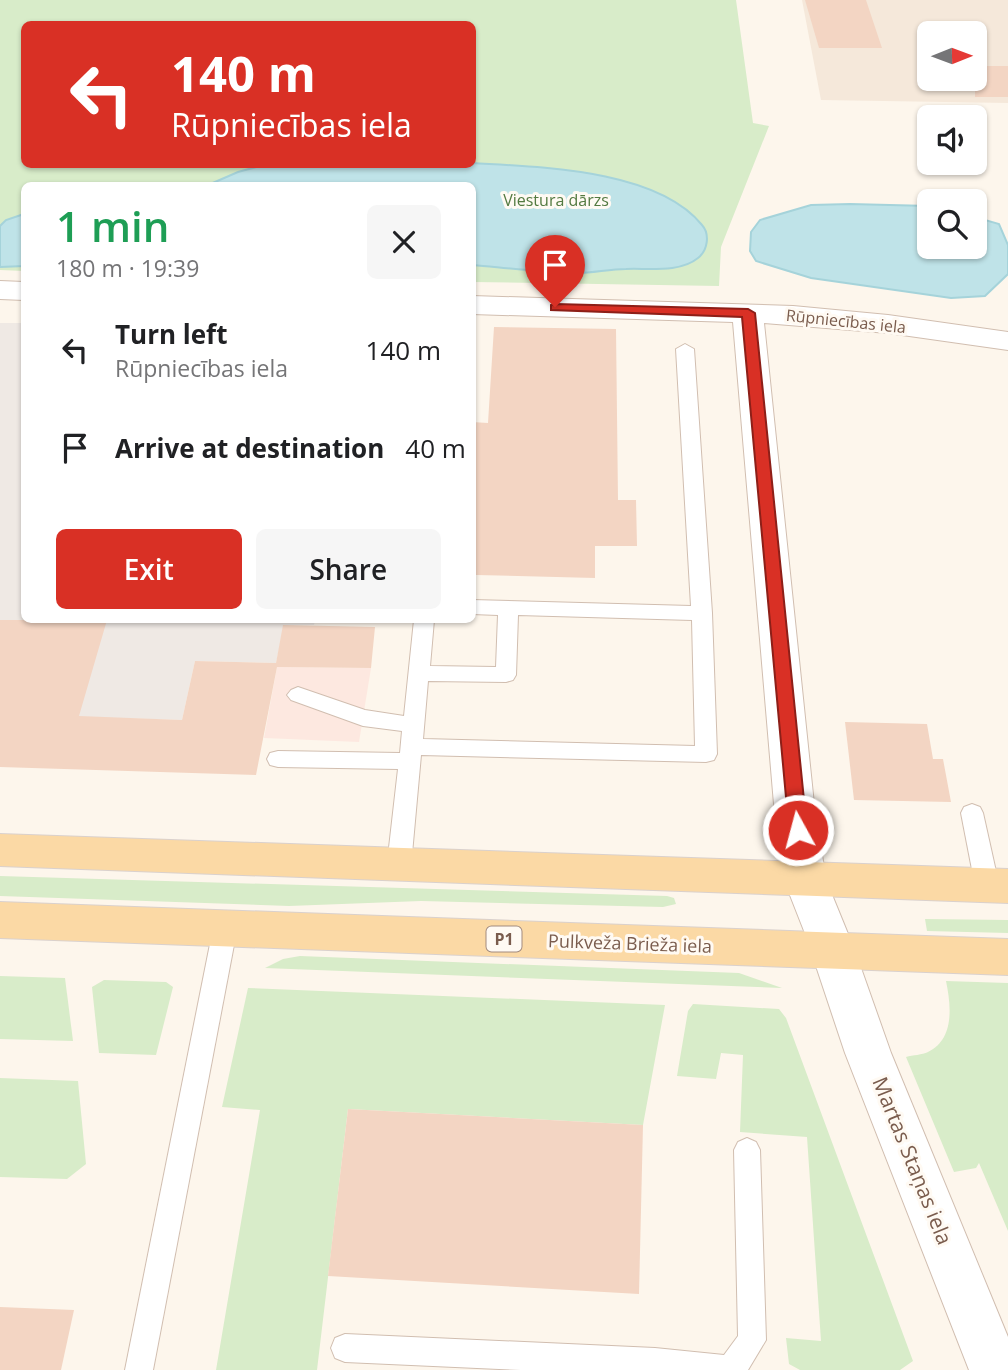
<!DOCTYPE html>
<html lang="en">
<head>
<meta charset="utf-8">
<style>
  body { margin:0; font-family:"Open Sans",sans-serif; background:#f6f6f6; color:#202124; height:100vh; display:flex; flex-direction:column; font-size:26px; white-space:nowrap }
  * { box-sizing:border-box; margin:0 }
  p { font-size:23px; color:#757577 }
  .icon { flex:none; width:38px; height:38px; fill:none; stroke:currentColor; stroke-width:2; stroke-linecap:round; stroke-linejoin:round }
  .map { position:relative; flex:1; overflow:hidden }
  .details { position:absolute; left:21px; top:182px; width:455px; height:441px; display:flex; flex-direction:column; background:#fff; border-radius:10px; box-shadow:0 2px 5px #0004 }
  .details>* { flex:none }
  .guide { position:absolute; left:21px; top:21px; width:455px; height:147px; border-radius:10px; box-shadow:0 2px 5px #0004; background:#d93025; color:#fff; overflow:hidden }
  .needle { width:46px; rotate:89deg }
  .buttons { position:absolute; left:917px; top:21px; display:grid; gap:14px }
  .buttons a { display:grid; place-items:center; width:70px; height:70px; border-radius:10px; background:#fff; box-shadow:0 2px 5px #0004; font-size:35px }
  .pin { position:absolute; display:grid; place-items:center; width:60px; height:60px; color:#fff; margin:-72px -30px; border-radius:50% 50% 50% 0; rotate:-45deg; box-shadow:0 0 7px #0007 }
  .pin .icon { rotate:45deg }
  .me { position:absolute; width:77px; margin:-38px; rotate:353deg; stroke-linejoin:round; filter:drop-shadow(0 0 5px #0008) }
  .turn { display:flex; align-items:center; gap:24px; height:147px; padding:0 35px; font-size:32px }
  .turn .icon { width:91px; height:91px; stroke-width:2.5 }
  .turn b { display:block; font-size:49px; line-height:60px }
  .round { display:grid; place-items:center; flex:none; width:74px; height:74px; border-radius:10px; background:#f6f6f6 }
  .headline { display:flex; align-items:center; justify-content:space-between; height:119px; padding:0 35px }
  h1 { font-size:42px; font-weight:600; line-height:52px; color:#1e9e55 }
  .primary-button { display:flex; gap:14px; margin-top:auto; padding:14px 35px }
  .primary-button a { flex:1; height:80px; border-radius:10px; background:#d93025; color:#fff; font-size:28px; font-weight:600; line-height:80px; text-align:center }
  .primary-button a+a { background:#f6f6f6; color:#202124 }
  ul { padding:0; list-style:none }
  li { display:flex; align-items:center; gap:21px; height:98px; padding:0 35px }
  li div { flex:1 }
  li b { display:block; font-size:26px }
  li em { font-style:normal }
  .map>svg:first-child { display:block }
  .residential { fill:#f5e8da; fill-rule:evenodd }
  .commercial { fill:#fde8e0 }
  .industrial { fill:#efe9e4 }
  .green { fill:#d8ecc9; fill-rule:evenodd }
  .water { fill:#bfe3e8; stroke:#a5d3da; stroke-width:2 }
  .building { fill:#f3d5c3 }
  .lines { fill:none; stroke-linecap:round; stroke-linejoin:round }
  .service-casing { stroke:#d1beb0; stroke-width:2 }
  .minor-casing { stroke:#d1beb0; stroke-width:2 }
  .tertiary-casing { stroke:#d1beb0; stroke-width:2 }
  .primary-casing { stroke:#dad1cd; stroke-width:2 }
  .service { fill:#fff; fill-rule:evenodd }
  .minor { fill:#fff; fill-rule:evenodd }
  .tertiary { fill:#fff; fill-rule:evenodd }
  .primary { fill:#fbd9a5; fill-rule:evenodd }
  .route { fill:#d93025; stroke:#8d1f18; stroke-width:2 }
  .labels { text-anchor:middle; stroke-width:6; stroke-linejoin:round; paint-order:stroke }
  .far-park-label { font-size:16px; fill:#537a41; stroke:#fffaf3 }
  .far-street-label { font-size:16px; fill:#7a5c4d; stroke:#fffaf3 }
  .shield { fill:#fffaf3; stroke:#a28b7f; stroke-width:2 }
  .shield-label { font-size:16px; font-weight:bold; fill:#7a5c4d }
  .street-label { font-size:18px; fill:#7a5c4d; stroke:#fffaf3 }
  .near-street-label { font-size:21px; fill:#7a5c4d; stroke:#fffaf3 }
</style>
</head>
<body>
<div class="map">
<svg width="1008" height="1370" viewBox="0 0 1008 1370">
  <rect width="100%" height="100%" fill="#fdf6ec"/>
  <path class="residential" d="M 802,0 L 1008,0 L 1008,103 L 821,100 ZM 929,33 L 975,33 L 975,79 L 929,79 Z"/>
  <path class="commercial" d="M 277,667 L 371,668 L 359,742 L 264,738 Z"/>
  <path class="industrial" d="M 0,323 L 24,323 L 24,620 L 315,620 L 314,625 L 284,625 L 276,663 L 195,661 L 182,720 L 118,718 L 0,767 Z"/>
  <g class="green">
    <path d="M 0,0 L 736,0 L 753,123 L 769,126 L 721,247 L 719,286 L 473,282 L 472,186 L 24,186 L 24,271 L 0,270 ZM 24,24 L 472,24 L 472,164 L 24,164 Z"/>
    <path d="M 0,876 L 667,896 L 674,898 L 676,904 L 663,907 L 421,901 L 289,906 L 0,896 Z"/>
    <path d="M 925,919 L 1008,920 L 1008,933 L 927,931 Z"/>
    <path d="M 300,956 L 739,973 L 782,988 L 265,968 L 283,959 Z"/>
    <path d="M 0,976 L 65,978 L 73,1041 L 0,1039 Z"/>
    <path d="M 104,980 L 166,982 L 173,987 L 156,1055 L 99,1053 L 92,987 Z"/>
    <path d="M 946,981 L 1008,983 L 1008,1231 L 979,1163 L 976,1168 L 954,1172 L 906,1057 C 913,1055 922,1055 928,1052 C 955,1039 951,1005 946,981 Z"/>
    <path d="M 248,988 L 665,1005 L 643,1125 L 348,1109 L 317,1370 L 216,1370 L 260,1110 L 222,1107 Z"/>
    <path d="M 693,1004 L 779,1009 L 786,1018 L 913,1361 L 900,1370 L 800,1370 L 789,1364 L 786,1338 L 821,1341 L 807,1137 L 740,1132 L 743,1055 L 721,1053 L 716,1079 L 677,1076 L 688,1011 Z"/>
    <path d="M 0,1078 L 78,1081 L 86,1164 L 67,1179 L 0,1177 Z"/>
  </g>
  <g class="water">
    <path d="M 473,163 C 539,167 657,169 702,225 C 710,234 708,250 698,258 C 680,273 648,268 626,269 C 608,269 590,274 573,273 C 539,272 506,268 473,265 L 472,186 L 208,185 L 238,172 L 260,166 Z"/>
    <path d="M 850,204 L 929,206 L 929,247 L 975,247 L 975,217 L 999,224 L 1008,245 L 1008,274 L 985,296 L 951,298 L 811,278 L 756,261 L 750,251 L 751,232 L 760,220 L 811,205 Z"/>
    <path d="M 24,214 L 24,266 L 0,267 L 0,226 L 6,220 Z"/>
  </g>
  <g class="building">
    <path d="M 805,0 L 866,0 L 882,48 L 819,48 Z"/>
    <rect x="975" y="66" width="33" height="31"/>
    <path d="M 494,327 L 616,329 L 618,500 L 636,500 L 637,546 L 595,546 L 595,578 L 476,575 L 476,571 L 472,571 L 472,422 L 488,423 Z"/>
    <path d="M 0,620 L 107,620 L 79,716 L 182,720 L 195,661 L 276,663 L 283,625 L 375,627 L 371,668 L 277,667 L 256,775 L 0,767 Z"/>
    <path d="M 845,722 L 927,724 L 933,759 L 943,759 L 951,802 L 854,800 Z"/>
    <path d="M 348,1109 L 643,1125 L 639,1294 L 328,1276 Z"/>
    <path d="M 0,1307 L 74,1310 L 61,1370 L 0,1370 Z"/>
  </g>
  <g class="lines">
    <g class="service-casing">
      <g id="service">
        <path d="M 685,344 L 694,349 L 712,613 L 717,754 L 714,760 L 706,762 L 421,755 L 411,865 L 407,871 L 399,874 L 391,871 L 387,865 L 398,769 L 278,767 L 270,765 L 267,759 L 270,753 L 278,751 L 400,753 L 402,731 L 363,726 L 291,700 L 287,695 L 291,690 L 298,687 L 365,710 L 404,716 L 414,620 L 434,620 L 430,666 L 496,667 L 498,615 L 472,614 L 472,600 L 691,606 L 676,349 ZM 518,615 L 692,620 L 695,746 L 423,739 L 428,681 L 506,682 L 513,680 L 516,675 Z"/>
        <path d="M 972,804 L 980,807 L 983,813 L 999,885 L 995,892 L 987,894 L 979,892 L 975,885 L 961,813 L 964,807 Z"/>
        <path d="M 225,919 L 233,922 L 237,929 L 153,1370 L 125,1370 L 213,929 L 217,922 Z"/>
        <path d="M 747,1138 L 756,1142 L 760,1150 L 766,1340 L 748,1370 L 521,1370 L 345,1362 L 335,1358 L 331,1348 L 335,1338 L 345,1334 L 655,1348 L 724,1355 L 738,1336 L 734,1150 L 738,1142 Z"/>
      </g>
    </g>
    <g class="minor-casing">
      <g id="minor">
        <path d="M 0,281 L 24,282 L 24,300 L 0,299 Z"/>
        <path d="M 472,296 L 793,306 L 888,315 L 1008,332 L 1008,350 L 888,333 L 764,323 L 814,804 L 826,880 L 855,951 L 849,964 L 833,969 L 817,964 L 784,880 L 774,804 L 733,322 L 472,314 Z"/>
      </g>
    </g>
    <g class="tertiary-casing">
      <path id="tertiary" d="M 833,933 L 849,938 L 855,951 L 891,1053 L 1008,1337 L 1008,1370 L 969,1370 L 845,1053 L 811,951 L 817,938 Z"/>
    </g>
    <g class="primary-casing">
      <g id="primary">
        <path d="M 0,834 L 1008,869 L 1008,903 L 0,866 Z"/>
        <path d="M 0,902 L 1008,939 L 1008,975 L 0,938 Z"/>
      </g>
    </g>
    <use href="#service" class="service"/>
    <use href="#minor" class="minor"/>
    <use href="#tertiary" class="tertiary"/>
    <use href="#primary" class="primary"/>
  </g>
  <path class="route" d="M 555,304 L 748,309 L 755,313 L 807,830 L 804,834 L 792,834 L 789,830 L 742,317 L 551,310 L 551,305 Z"/>
  <g class="labels">
    <g class="far-park-label">
      <text x="556" y="206">Viestura dārzs</text>
    </g>
    <g class="far-street-label">
      <text transform="translate(846 321) rotate(6)" y="6">Rūpniecības iela</text>
    </g>
    <rect class="shield" x="486.5" y="926.5" width="35" height="25" rx="5"/>
    <g class="shield-label">
      <text x="504" y="945">P1</text>
    </g>
    <g class="street-label">
      <text transform="translate(630 944) rotate(2)" y="6">Pulkveža Brieža iela</text>
    </g>
    <g class="near-street-label">
      <text transform="translate(912 1161) rotate(68)" y="7">Martas Staņas iela</text>
    </g>
  </g>
</svg>
<div class="buttons">
<a><svg class="needle" viewBox="-14 -14 28 28"><path d="M0-13l5 13h-10z" fill="#e53935"/><path d="M0 13l5-13h-10z" fill="#757577"/></svg></a>
<a><svg class="icon" aria-label="sound" viewBox="0 0 24 24"><path d="M4 9h4l5-4v14l-5-4H4zM17 9q2 3 0 6"/></svg></a>
<a><svg class="icon" aria-label="search" viewBox="0 0 24 24"><circle cx="10" cy="10" r="6"/><path d="M15 15l6 6"/></svg></a>
</div>
<div class="pin" style="left:555px;top:307px;background:#d93025"><svg class="icon" aria-label="arrive" viewBox="0 0 24 24"><path d="M6 21V4h12l-3 4 3 4H6"/></svg></div>
<svg class="me" style="left:798px;top:830px" viewBox="-20 -20 40 40"><circle r="17" fill="#d93025" stroke="#fff" stroke-width="3"/><path d="M0-11L8 9 0 5-8 9z" fill="#fff"/></svg>
<div class="guide">
<div class="turn"><svg class="icon" aria-label="left" viewBox="0 0 24 24"><path d="M17 20v-9H6M10 6l-5 5 5 5"/></svg><div><b>140 m</b>Rūpniecības iela</div></div>
</div>
<section class="details">
<div class="headline"><div><h1>1 min</h1><p>180 m · 19:39</p></div><a class="round"><svg class="icon" aria-label="close" viewBox="0 0 24 24"><path d="M6 6l12 12M18 6L6 18"/></svg></a></div>
<ul>
<li><svg class="icon" aria-label="left" viewBox="0 0 24 24"><path d="M17 20v-9H6M10 6l-5 5 5 5"/></svg><div><b>Turn left</b><p>Rūpniecības iela</p></div><em>140 m</em></li>
<li><svg class="icon" aria-label="arrive" viewBox="0 0 24 24"><path d="M6 21V4h12l-3 4 3 4H6"/></svg><div><b>Arrive at destination</b></div><em>40 m</em></li>
</ul>
<div class="primary-button"><a>Exit</a><a>Share</a></div>
</section>
</div>
</body>
</html>
